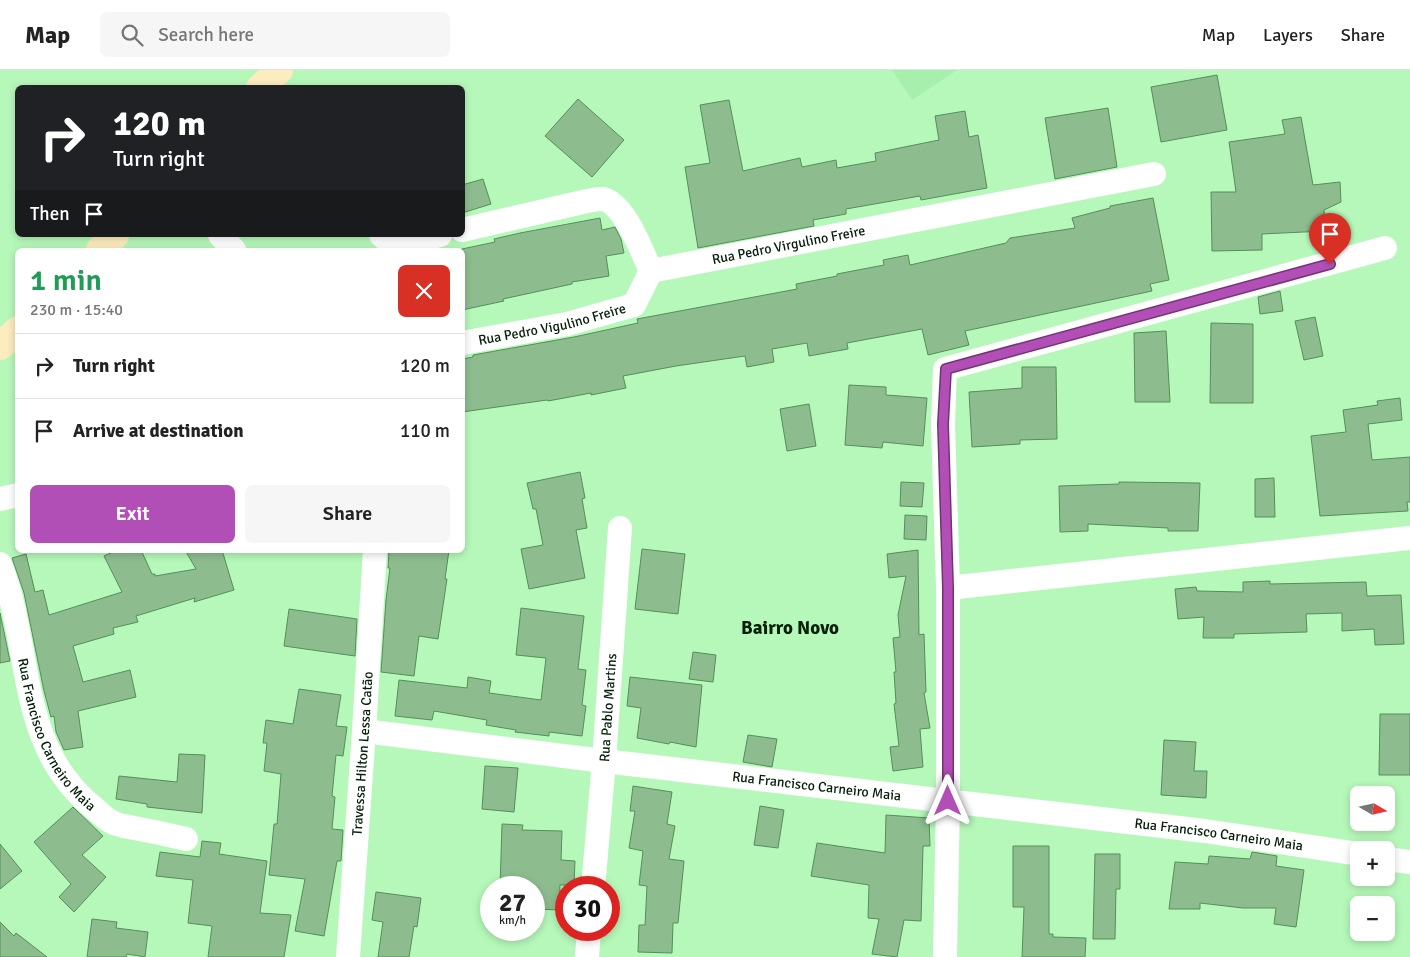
<!DOCTYPE html>
<html lang="en">
<head>
<meta charset="utf-8">
<style>
  body { margin:0; font-family:Signika,sans-serif; background:#f6f6f6; color:#222; height:100vh; display:flex; flex-direction:column; font-size:19px; white-space:nowrap }
  * { box-sizing:border-box; margin:0 }
  p { font-size:16px; color:#767676 }
  .icon { flex:none; width:28px; height:28px; fill:none; stroke:currentColor; stroke-width:2; stroke-linecap:round; stroke-linejoin:round }
  .map { position:relative; flex:1; overflow:hidden }
  .sheet { position:absolute; left:15px; top:178px; width:450px; height:305px; display:flex; flex-direction:column; background:#fff; border-radius:8px; box-shadow:0 2px 8px #0003 }
  .sheet>* { flex:none }
  .hud { position:absolute; left:15px; top:15px; width:450px; height:152px; border-radius:8px; box-shadow:0 2px 8px #0003; background:#202124; color:#fff; overflow:hidden }
  .needle { width:32px; rotate:99deg }
  .fabs { position:absolute; left:1350px; top:716px; display:grid; gap:10px }
  .fabs a { display:grid; place-items:center; width:45px; height:45px; border-radius:8px; background:#fff; box-shadow:0 2px 8px #0003; font-size:25px }
  .speed { position:absolute; left:480px; top:806px; display:flex; gap:10px; font-size:25px; font-weight:700; text-align:center }
  .speed>* { display:grid; place-content:center; width:65px; height:65px; border-radius:50%; background:#fff; box-shadow:0 2px 8px #0003; line-height:1 }
  .speed small { font-size:12px; font-weight:400 }
  .speed .limit { border:8px solid #d22; background:#fff; color:#111 }
  .pin { position:absolute; display:grid; place-items:center; width:42px; height:42px; color:#fff; margin:-51px -21px; border-radius:50% 50% 50% 0; rotate:-45deg; box-shadow:0 0 5px #0007 }
  .pin .icon { rotate:45deg }
  .me { position:absolute; width:55px; margin:-28px; rotate:0deg; stroke-linejoin:round; filter:drop-shadow(0 0 4px #0008) }
  .turn { display:flex; align-items:center; gap:18px; height:105px; padding:0 15px; font-size:22px }
  .turn .icon { width:65px; height:65px; stroke-width:2.5 }
  .turn b { display:block; font-size:35px; line-height:42px }
  .then { display:flex; align-items:center; height:48px; padding:0 15px; background:#0003; gap:10px; font-size:19px }
  .round { display:grid; place-items:center; flex:none; width:52px; height:52px; border-radius:8px; background:#f6f6f6 }
  .head { display:flex; align-items:center; justify-content:space-between; height:85px; padding:0 15px }
  h1 { font-size:30px; font-weight:600; line-height:38px; color:#1e9e55 }
  .cta { display:flex; gap:10px; margin-top:auto; padding:10px 15px }
  .cta a { flex:1; height:58px; border-radius:8px; background:#b24fb6; color:#fff; font-size:20px; font-weight:600; line-height:58px; text-align:center }
  .cta a+a { background:#f6f6f6; color:#222 }
  ul { padding:0; list-style:none }
  li { display:flex; align-items:center; gap:15px; height:65px; padding:0 15px; border-top:1px solid #e0e0e0 }
  li div { flex:1 }
  li b { display:block; font-size:19px }
  li em { font-style:normal }
  header { display:flex; align-items:center; gap:30px; box-sizing:border-box; height:70px; padding:0 25px; background:#fff; border-bottom:1px solid #e0e0e0 }
  header strong { font-size:24px }
  nav { display:flex; gap:28px; margin-inline-start:auto; font-size:18px }
  .search { width:350px; height:45px; background:#f6f6f6; display:flex; align-items:center; gap:12px; box-sizing:border-box; padding:0 18px; border-radius:8px; color:#767676; font-size:19px }
  .map>svg:first-child { display:block }
  .built { fill:#a7efac }
  .building { fill:#8dbd8f; stroke:#529057 }
  .lines { fill:none; stroke-linecap:round; stroke-linejoin:round }
  .street { stroke:#fff; stroke-width:24 }
  .secondary { stroke:#fdecbe; stroke-width:28 }
  .route-casing { stroke:#743376; stroke-width:12 }
  .route { stroke:#b24fb6; stroke-width:9 }
  .labels { text-anchor:middle; stroke-width:4; stroke-linejoin:round; paint-order:stroke }
  .street-label { font-size:14px; fill:#051f08; stroke:#b6f8ba }
  .district-label { font-size:19px; font-weight:bold; fill:#051f08; stroke:#b6f8ba }
</style>
</head>
<body>
<header>
<strong>Map</strong>
<div class="search"><svg class="icon" aria-label="search" viewBox="0 0 24 24"><circle cx="10" cy="10" r="6"/><path d="M15 15l6 6"/></svg>Search here</div>
<nav><a>Map</a><a>Layers</a><a>Share</a></nav>
</header>
<div class="map">
<svg width="1410" height="887" viewBox="0 0 1410 887">
  <rect width="100%" height="100%" fill="#b6f8ba"/>
  <path class="built" d="M 892,0 L 957,0 L 912,30 Z"/>
  <g class="building">
    <path d="M 1217,5 L 1227,60 L 1161,72 L 1151,17 Z"/>
    <path d="M 578,29 L 624,70 L 592,107 L 545,66 Z"/>
    <path d="M 729,30 L 743,101 L 800,88 L 802,97 L 836,90 L 837,98 L 876,91 L 875,83 L 939,70 L 935,46 L 965,41 L 969,67 L 978,65 L 987,118 L 921,130 L 920,126 L 846,139 L 846,144 L 813,150 L 814,156 L 698,178 L 685,97 L 710,93 L 700,35 Z"/>
    <path d="M 1108,38 L 1117,97 L 1055,109 L 1045,48 Z"/>
    <path d="M 1301,47 L 1313,115 L 1340,112 L 1341,132 L 1324,140 L 1325,161 L 1262,164 L 1262,180 L 1212,181 L 1211,122 L 1236,122 L 1229,72 L 1285,64 L 1282,50 Z"/>
    <path d="M 483,109 L 491,134 L 462,143 L 462,115 Z"/>
    <path d="M 1153,128 L 1169,210 L 1150,214 L 1152,221 L 965,261 L 969,275 L 928,285 L 922,259 L 847,273 L 848,279 L 809,286 L 807,273 L 772,279 L 774,292 L 747,297 L 745,286 L 676,296 L 623,306 L 626,318 L 591,325 L 591,323 L 548,331 L 547,330 L 462,342 L 462,289 L 473,287 L 473,285 L 574,267 L 638,253 L 637,249 L 797,219 L 796,214 L 837,206 L 837,204 L 884,195 L 883,190 L 908,185 L 910,195 L 1006,173 L 1010,168 L 1075,158 L 1072,148 L 1110,138 L 1110,136 Z"/>
    <path d="M 600,148 L 602,160 L 615,157 L 621,169 L 624,183 L 606,186 L 609,206 L 572,212 L 572,214 L 503,229 L 504,231 L 462,240 L 462,179 L 495,172 L 494,169 L 520,163 Z"/>
    <path d="M 1280,221 L 1283,241 L 1260,244 L 1258,227 Z"/>
    <path d="M 1315,247 L 1323,286 L 1304,290 L 1295,251 Z"/>
    <path d="M 1211,253 L 1253,254 L 1253,333 L 1210,333 Z"/>
    <path d="M 1166,261 L 1170,332 L 1135,332 L 1134,263 Z"/>
    <path d="M 1022,297 L 1056,297 L 1057,369 L 1020,370 L 1020,374 L 972,377 L 969,322 L 1022,318 Z"/>
    <path d="M 849,315 L 886,317 L 886,325 L 927,328 L 923,376 L 883,372 L 882,378 L 845,375 Z"/>
    <path d="M 1400,328 L 1402,350 L 1368,354 L 1372,390 L 1410,387 L 1410,432 L 1407,432 L 1408,441 L 1320,446 L 1311,366 L 1346,362 L 1343,340 L 1378,335 L 1377,331 Z"/>
    <path d="M 809,334 L 816,376 L 787,381 L 780,339 Z"/>
    <path d="M 580,402 L 585,428 L 582,429 L 587,458 L 576,460 L 585,508 L 529,519 L 521,479 L 543,475 L 536,439 L 533,439 L 527,413 Z"/>
    <path d="M 1274,408 L 1275,447 L 1255,447 L 1255,409 Z"/>
    <path d="M 901,412 L 924,413 L 922,437 L 900,436 Z"/>
    <path d="M 1119,412 L 1200,413 L 1198,461 L 1168,461 L 1168,458 L 1088,454 L 1088,461 L 1060,462 L 1059,416 L 1119,414 Z"/>
    <path d="M 905,445 L 927,446 L 926,470 L 904,469 Z"/>
    <path d="M 642,479 L 685,484 L 678,544 L 635,539 Z"/>
    <path d="M 117,480 L 141,480 L 152,504 L 155,504 L 155,506 L 196,499 L 185,480 L 222,480 L 234,520 L 194,532 L 195,528 L 136,546 L 138,552 L 113,558 L 114,564 L 73,576 L 83,612 L 130,600 L 136,627 L 78,641 L 83,677 L 64,680 L 56,662 L 54,646 L 51,647 L 44,621 L 24,523 L 12,488 L 26,484 L 35,522 L 43,520 L 49,545 L 122,522 L 104,486 Z"/>
    <path d="M 389,480 L 449,480 L 445,509 L 447,509 L 438,569 L 419,566 L 414,606 L 381,602 L 386,530 L 390,498 L 388,498 Z"/>
    <path d="M 918,480 L 919,565 L 924,564 L 926,622 L 924,623 L 930,658 L 920,659 L 923,697 L 893,701 L 890,677 L 899,676 L 894,634 L 896,633 L 894,602 L 896,602 L 893,568 L 900,567 L 898,545 L 906,506 L 889,508 L 887,484 Z"/>
    <path d="M 1270,511 L 1270,514 L 1366,512 L 1367,526 L 1401,525 L 1404,574 L 1375,575 L 1374,559 L 1342,561 L 1342,543 L 1306,544 L 1307,562 L 1234,564 L 1234,568 L 1203,568 L 1204,547 L 1178,549 L 1175,519 L 1196,517 L 1197,521 L 1243,522 L 1243,512 Z"/>
    <path d="M 521,538 L 584,546 L 578,599 L 586,600 L 582,635 L 586,636 L 582,666 L 549,662 L 549,666 L 515,662 L 516,660 L 486,655 L 487,650 L 434,641 L 432,650 L 395,646 L 399,610 L 467,618 L 468,607 L 491,611 L 489,623 L 541,630 L 546,588 L 516,585 Z"/>
    <path d="M 289,539 L 357,549 L 355,586 L 284,576 Z"/>
    <path d="M 0,543 L 10,591 L 0,593 Z"/>
    <path d="M 693,582 L 716,585 L 713,612 L 689,609 Z"/>
    <path d="M 630,607 L 702,615 L 696,677 L 670,672 L 669,674 L 637,668 L 641,638 L 627,636 Z"/>
    <path d="M 299,619 L 341,625 L 336,656 L 347,657 L 343,686 L 336,685 L 332,726 L 335,727 L 332,759 L 343,760 L 341,791 L 337,791 L 324,866 L 295,861 L 305,809 L 269,805 L 274,754 L 277,754 L 281,704 L 264,701 L 267,673 L 263,673 L 266,650 L 293,654 Z"/>
    <path d="M 1380,644 L 1410,644 L 1410,705 L 1379,705 Z"/>
    <path d="M 748,665 L 777,669 L 772,697 L 743,692 Z"/>
    <path d="M 1164,670 L 1196,672 L 1194,701 L 1207,701 L 1206,728 L 1161,725 Z"/>
    <path d="M 179,684 L 205,685 L 202,743 L 147,737 L 147,734 L 116,729 L 119,706 L 177,712 Z"/>
    <path d="M 485,696 L 518,698 L 514,742 L 482,739 Z"/>
    <path d="M 633,716 L 672,722 L 667,754 L 675,756 L 669,789 L 684,791 L 678,853 L 673,853 L 672,883 L 638,882 L 639,855 L 645,855 L 647,816 L 639,815 L 643,781 L 629,778 L 635,741 L 630,741 Z"/>
    <path d="M 760,736 L 784,740 L 778,778 L 754,775 Z"/>
    <path d="M 73,737 L 103,766 L 82,785 L 106,807 L 74,842 L 59,827 L 71,814 L 34,772 Z"/>
    <path d="M 886,745 L 929,748 L 930,776 L 923,776 L 921,851 L 904,850 L 897,887 L 872,884 L 879,849 L 868,848 L 869,815 L 811,806 L 817,773 L 885,783 Z"/>
    <path d="M 502,754 L 523,755 L 522,760 L 562,761 L 561,790 L 575,791 L 574,815 L 560,815 L 559,840 L 534,839 L 534,818 L 500,818 Z"/>
    <path d="M 202,771 L 221,773 L 219,784 L 267,791 L 260,843 L 291,845 L 284,887 L 208,887 L 212,856 L 188,853 L 193,810 L 156,806 L 160,782 L 200,787 Z"/>
    <path d="M 0,774 L 22,801 L 0,819 Z"/>
    <path d="M 1013,776 L 1049,776 L 1049,864 L 1053,864 L 1053,867 L 1086,868 L 1085,887 L 1022,887 L 1024,837 L 1013,837 Z"/>
    <path d="M 1252,782 L 1277,786 L 1276,796 L 1304,800 L 1296,857 L 1274,854 L 1276,838 L 1243,838 L 1200,833 L 1200,839 L 1169,839 L 1175,792 L 1208,794 L 1209,786 L 1250,789 Z"/>
    <path d="M 1095,784 L 1120,784 L 1120,819 L 1116,819 L 1115,869 L 1093,869 Z"/>
    <path d="M 376,822 L 421,828 L 417,857 L 414,856 L 409,887 L 378,887 L 383,852 L 372,850 Z"/>
    <path d="M 92,849 L 117,852 L 116,858 L 148,862 L 145,887 L 127,884 L 126,887 L 87,887 Z"/>
    <path d="M 0,852 L 14,866 L 16,863 L 47,887 L 0,887 Z"/>
  </g>
  <g class="lines">
    <g class="street">
      <path d="M 462,160 L 587,131 C 592,130 598,129 603,129 C 625,134 642,182 651,201"/>
      <path d="M 220,165 L 234,180"/>
      <path d="M 381,165 C 397,182 421,169 440,165"/>
      <path id="s1" d="M 651,201 L 1154,104"/>
      <path id="s2" d="M 462,273 L 567,254 L 634,235 L 651,201"/>
      <path d="M 0,429 L 18,425"/>
      <path id="s3" d="M 0,494 C 33,578 16,676 94,738 C 99,742 105,749 112,752 C 118,756 127,756 134,758 C 151,761 169,765 186,769"/>
      <path d="M 948,518 L 1410,468"/>
      <path id="s4" d="M 364,661 L 604,691 L 1205,761 L 1359,784"/>
      <path d="M 1386,789 L 1410,792"/>
      <path id="s5" d="M 593,818 L 604,691 L 620,458"/>
      <path id="s6" d="M 348,887 L 364,661 L 375,480"/>
      <path d="M 587,887 L 589,860"/>
      <path d="M 945,887 L 948,731 L 948,518 L 943,354 L 945,299 L 1385,178"/>
    </g>
    <g class="secondary">
      <path d="M 260,18 L 279,0"/>
      <path d="M 100,180 L 115,165"/>
      <path d="M 0,276 L 18,260"/>
    </g>
  </g>
  <g class="lines">
    <g class="route-casing">
      <path id="route" d="M 948,731 L 948,518 L 943,354 L 946,299 L 1330,194"/>
    </g>
    <use href="#route" class="route"/>
  </g>
  <g class="labels">
    <g class="street-label">
      <text dy="5" stroke="none"><textPath href="#s1" startOffset="140">Rua Pedro Virgulino Freire</textPath></text>
      <text dy="5" stroke="none"><textPath href="#s2" startOffset="92">Rua Pedro Vigulino Freire</textPath></text>
      <text dy="5" stroke="none"><textPath href="#s5" startOffset="181">Rua Pablo Martins</textPath></text>
      <text dy="5" stroke="none"><textPath href="#s3" startOffset="182">Rua Francisco Carneiro Maia</textPath></text>
      <text dy="5" stroke="none"><textPath href="#s6" startOffset="204">Travessa Hilton Lessa Catão</textPath></text>
      <text dy="5" stroke="none"><textPath href="#s4" startOffset="456">Rua Francisco Carneiro Maia</textPath></text>
      <text dy="5" stroke="none"><textPath href="#s4" startOffset="861">Rua Francisco Carneiro Maia</textPath></text>
    </g>
    <g class="district-label">
      <text x="790" y="564">Bairro Novo</text>
    </g>
  </g>
</svg>
<div class="fabs">
<a><svg class="needle" viewBox="-14 -14 28 28"><path d="M0-13l5 13h-10z" fill="#e53935"/><path d="M0 13l5-13h-10z" fill="#767676"/></svg></a>
<a>+</a>
<a>−</a>
</div>
<div class="speed"><div>27<small>km/h</small></div><div class="limit">30</div></div>
<div class="pin" style="left:1330px;top:194px;background:#d93025"><svg class="icon" aria-label="arrive" viewBox="0 0 24 24"><path d="M6 21V4h12l-3 4 3 4H6"/></svg></div>
<svg class="me" style="left:948px;top:731px" viewBox="-20 -20 40 40"><path d="M0-17L14 15 0 8-14 15z" fill="#b24fb6" stroke="#fff" stroke-width="4"/></svg>
<div class="hud">
<div class="turn"><svg class="icon" aria-label="right" viewBox="0 0 24 24"><path d="M7 20v-9h11M14 6l5 5-5 5"/></svg><div><b>120 m</b>Turn right</div></div>
<div class="then">Then<svg class="icon" aria-label="arrive" viewBox="0 0 24 24"><path d="M6 21V4h12l-3 4 3 4H6"/></svg></div>
</div>
<section class="sheet">
<div class="head"><div><h1>1 min</h1><p>230 m · 15:40</p></div><a class="round" style="background:#d93025;color:#fff"><svg class="icon" aria-label="close" viewBox="0 0 24 24"><path d="M6 6l12 12M18 6L6 18"/></svg></a></div>
<ul>
<li><svg class="icon" aria-label="right" viewBox="0 0 24 24"><path d="M7 20v-9h11M14 6l5 5-5 5"/></svg><div><b>Turn right</b></div><em>120 m</em></li>
<li><svg class="icon" aria-label="arrive" viewBox="0 0 24 24"><path d="M6 21V4h12l-3 4 3 4H6"/></svg><div><b>Arrive at destination</b></div><em>110 m</em></li>
</ul>
<div class="cta"><a>Exit</a><a>Share</a></div>
</section>
</div>
</body>
</html>
